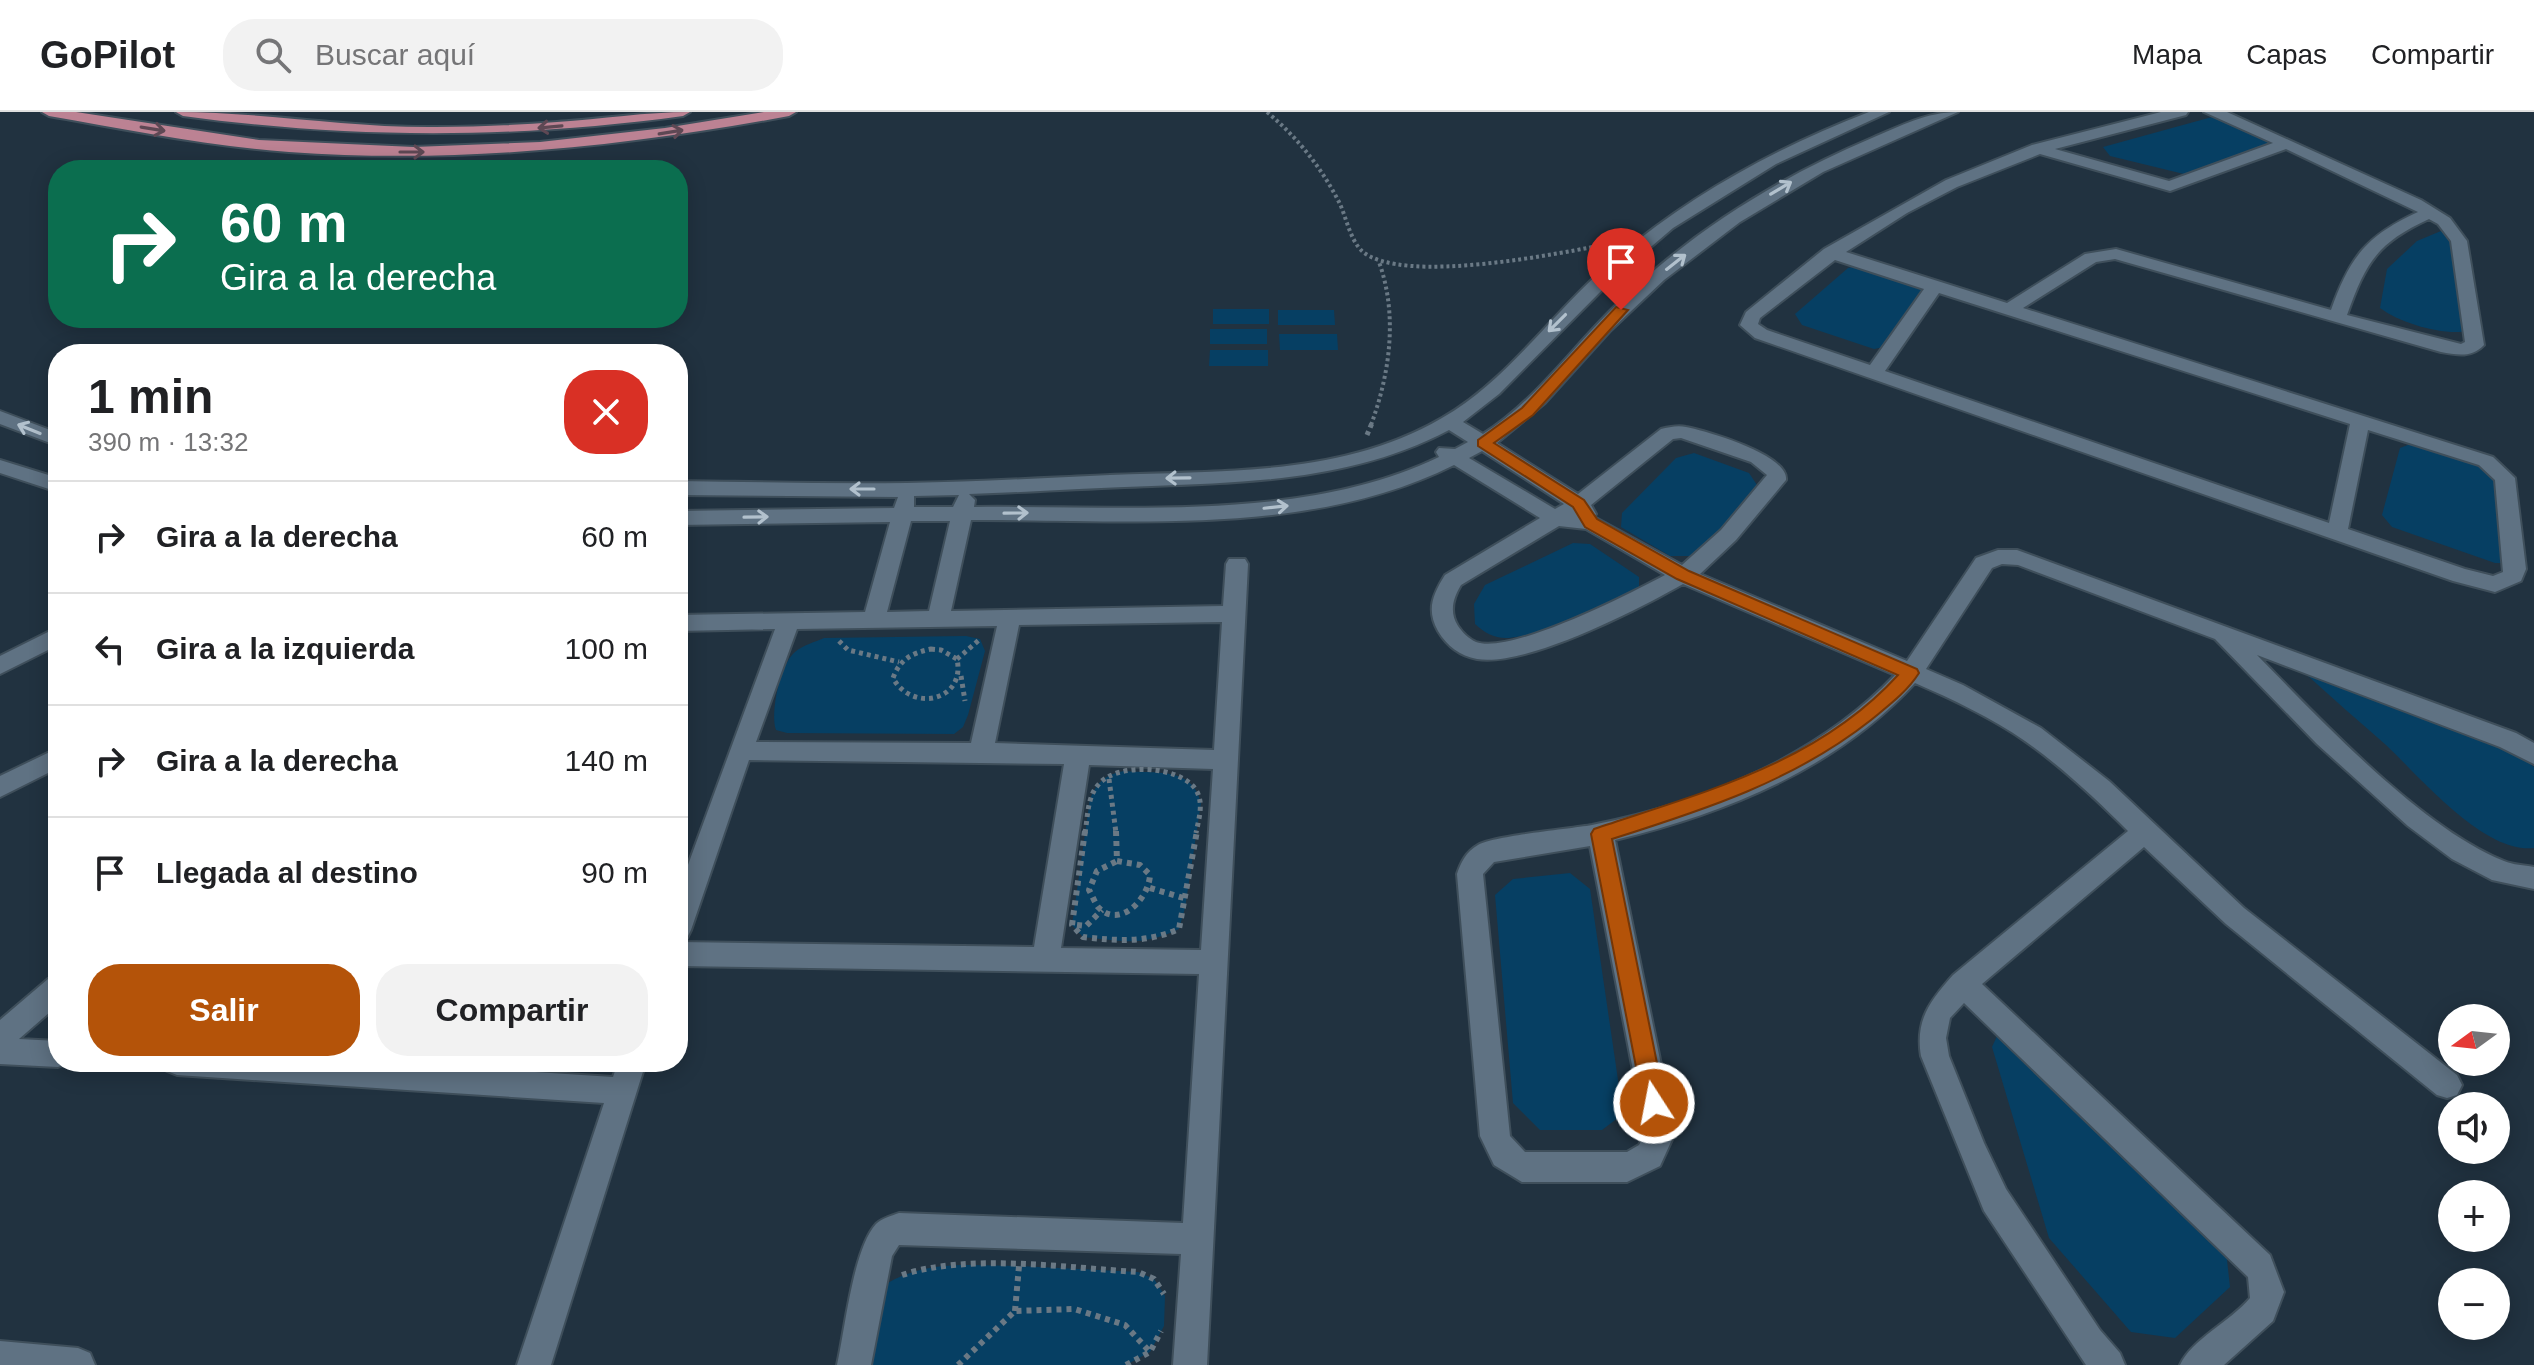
<!DOCTYPE html>
<html lang="es">
<head>
<meta charset="utf-8">
<style>
  body { margin:0; font-family:Helvetica,sans-serif; background:#f2f2f2; color:#202124; height:100vh; display:flex; flex-direction:column; font-size:30px; white-space:nowrap }
  * { box-sizing:border-box; margin:0 }
  p { font-size:26px; color:#757577 }
  .icon { flex:none; width:44px; height:44px; fill:none; stroke:currentColor; stroke-width:2; stroke-linecap:round; stroke-linejoin:round }
  .map { position:relative; flex:1; overflow:hidden }
  .panel { position:absolute; left:48px; top:232px; width:640px; height:728px; display:flex; flex-direction:column; background:#fff; border-radius:32px; box-shadow:0 4px 20px #0003 }
  .panel>* { flex:none }
  .hud { position:absolute; left:48px; top:48px; width:640px; height:168px; border-radius:32px; box-shadow:0 4px 20px #0003; background:#0b6e4f; color:#fff; overflow:hidden }
  .needle { width:52px; rotate:255deg }
  .fabs { position:absolute; left:2438px; top:892px; display:grid; gap:16px }
  .fabs a { display:grid; place-items:center; width:72px; height:72px; border-radius:50%; background:#fff; box-shadow:0 4px 20px #0003; font-size:40px }
  .pin { position:absolute; display:grid; place-items:center; width:68px; height:68px; color:#fff; margin:-82px -34px; border-radius:50% 50% 50% 0; rotate:-45deg; box-shadow:0 0 8px #0007 }
  .pin .icon { rotate:45deg }
  .me { position:absolute; width:88px; margin:-44px; rotate:349deg; stroke-linejoin:round; filter:drop-shadow(0 0 6px #0008) }
  .turn { display:flex; align-items:center; gap:28px; height:168px; padding:0 40px; font-size:36px }
  .turn .icon { width:104px; height:104px; stroke-width:2.5 }
  .turn b { display:block; font-size:56px; line-height:68px }
  .round { display:grid; place-items:center; flex:none; width:84px; height:84px; border-radius:32px; background:#f2f2f2 }
  .overview { display:flex; align-items:center; justify-content:space-between; height:136px; padding:0 40px }
  h1 { font-size:48px; font-weight:800; line-height:60px }
  .cta { display:flex; gap:16px; margin-top:auto; padding:16px 40px }
  .cta a { flex:1; height:92px; border-radius:32px; background:#b45309; color:#fff; font-size:32px; font-weight:800; line-height:92px; text-align:center }
  .cta a+a { background:#f2f2f2; color:#202124 }
  ul { padding:0; list-style:none }
  li { display:flex; align-items:center; gap:24px; height:112px; padding:0 40px; border-top:2px solid #e0e0e0 }
  li div { flex:1 }
  li b { display:block; font-size:30px }
  li em { font-style:normal }
  header { display:flex; align-items:center; gap:48px; box-sizing:border-box; height:112px; padding:0 40px; background:#fff; border-bottom:2px solid #e0e0e0 }
  header strong { font-size:38px }
  nav { display:flex; gap:44px; margin-inline-start:auto; font-size:28px }
  .search { width:560px; height:72px; background:#f2f2f2; display:flex; align-items:center; gap:20px; box-sizing:border-box; padding:0 28px; border-radius:32px; color:#757577; font-size:30px }
  .map>svg:first-child { display:block }
  .green { fill:#063f63 }
  .lines { fill:none; stroke-linecap:round; stroke-linejoin:round }
  .minor-casing { stroke:#3f4f5b; stroke-width:4 }
  .major-casing { stroke:#3f4f5b; stroke-width:4 }
  .path-far2 { stroke:#6a7985; stroke-width:4; stroke-dasharray:3 3; stroke-linecap:butt }
  .path-far1 { stroke:#6a7985; stroke-width:5; stroke-dasharray:4 4; stroke-linecap:butt }
  .path { stroke:#6a7985; stroke-width:6; stroke-dasharray:5 5; stroke-linecap:butt }
  .minor { fill:#5f7283; fill-rule:evenodd }
  .major { fill:#bc8293; fill-rule:evenodd }
  .oneway { stroke:#5e4854 }
  .oneway2 { stroke:#b2c1cd }
  .route { fill:#b45309; stroke:#753606; stroke-width:2 }
</style>
</head>
<body>
<header>
<strong>GoPilot</strong>
<div class="search"><svg class="icon" aria-label="search" viewBox="0 0 24 24"><circle cx="10" cy="10" r="6"/><path d="M15 15l6 6"/></svg>Buscar aquí</div>
<nav><a>Mapa</a><a>Capas</a><a>Compartir</a></nav>
</header>
<div class="map">
<svg width="2534" height="1253" viewBox="0 0 2534 1253">
  <rect width="100%" height="100%" fill="#213240"/>
  <g class="green">
    <path d="M 2212,5 L 2228,7 L 2266,26 L 2269,31 L 2188,63 L 2110,44 L 2103,35 Z"/>
    <path d="M 2441,119 L 2451,123 L 2468,219 C 2443,224 2400,211 2380,196 L 2387,157 L 2417,129 Z"/>
    <path d="M 1860,153 L 1917,171 L 1926,180 L 1889,234 L 1874,237 L 1802,213 L 1795,202 L 1848,156 Z"/>
    <rect x="1213" y="197" width="56" height="15"/>
    <path d="M 1278,198 L 1334,198 L 1335,213 L 1278,213 Z"/>
    <rect x="1210" y="217" width="57" height="15"/>
    <path d="M 1279,222 L 1337,222 L 1338,238 L 1280,238 Z"/>
    <path d="M 1210,238 L 1268,238 L 1268,254 L 1209,254 Z"/>
    <path d="M 2413,331 L 2480,354 L 2496,364 L 2508,451 L 2495,451 L 2392,415 L 2382,403 L 2400,336 Z"/>
    <path d="M 1694,341 L 1749,361 L 1757,373 L 1731,409 L 1692,444 L 1670,444 L 1621,415 L 1622,401 L 1676,346 Z"/>
    <path d="M 1573,431 L 1590,432 L 1639,465 L 1639,479 C 1601,497 1550,522 1509,526 C 1495,527 1485,521 1475,512 L 1474,492 L 1485,473 Z"/>
    <path d="M 966,524 L 980,527 L 985,539 L 968,603 L 963,615 L 954,622 L 787,621 L 776,618 C 770,601 780,552 795,540 C 803,533 815,530 824,526 Z"/>
    <path d="M 2307,556 L 2509,634 L 2534,655 L 2534,736 C 2484,742 2420,665 2386,633 C 2360,610 2333,587 2307,563 Z"/>
    <path d="M 1124,659 C 1156,662 1192,654 1201,691 L 1185,796 L 1179,817 C 1141,835 1123,829 1083,825 L 1072,813 L 1090,687 C 1098,669 1105,663 1124,659 Z"/>
    <path d="M 1570,761 L 1590,777 L 1623,1002 L 1602,1018 L 1540,1018 L 1513,991 L 1495,783 L 1513,767 Z"/>
    <path d="M 1998,922 L 2226,1139 L 2230,1175 L 2175,1226 L 2131,1220 L 2049,1126 L 1992,935 Z"/>
    <path d="M 1019,1154 L 1138,1160 L 1154,1167 L 1165,1184 L 1164,1214 L 1150,1240 L 1126,1253 L 869,1253 L 886,1172 C 928,1147 972,1154 1019,1154 Z"/>
  </g>
  <g class="lines">
    <g class="minor-casing">
      <g id="minor">
        <path d="M 1869,0 L 1889,0 L 1776,52 L 1673,116 L 1611,169 L 1499,282 L 1463,310 L 1483,322 C 1535,289 1570,238 1614,195 C 1687,123 1777,66 1872,26 C 1900,14 1927,0 1958,0 L 1823,60 L 1740,110 L 1664,168 L 1611,218 L 1545,291 L 1497,331 L 1578,382 L 1661,317 C 1669,315 1678,313 1686,315 C 1707,319 1789,343 1786,368 L 1736,428 L 1700,462 L 1907,549 L 1976,446 L 1998,438 L 2017,438 L 2516,621 L 2534,631 L 2534,652 L 2500,635 L 2257,543 C 2320,607 2421,716 2504,749 C 2513,753 2524,753 2534,755 L 2534,777 L 2492,768 L 2452,747 L 2408,714 L 2317,632 L 2215,527 L 2018,453 L 2002,452 L 1992,456 L 1926,557 L 1963,573 L 2041,616 L 2109,669 L 2244,796 L 2457,963 L 2462,973 L 2457,983 L 2447,986 L 2437,983 L 2226,812 L 2144,735 L 1982,872 L 2270,1143 L 2284,1180 L 2273,1209 L 2224,1253 L 2180,1253 C 2191,1228 2231,1209 2250,1186 L 2248,1165 L 1964,891 L 1950,906 L 1946,926 L 1949,944 L 1984,1031 L 2006,1077 L 2100,1218 L 2120,1241 L 2125,1253 L 2086,1253 L 1984,1099 L 1921,944 C 1915,908 1930,889 1953,863 L 2128,719 C 2096,687 2062,655 2025,629 C 1992,606 1952,587 1915,571 C 1836,657 1726,701 1615,728 L 1675,1021 L 1660,1054 L 1627,1070 L 1522,1070 L 1494,1053 L 1480,1024 L 1457,762 C 1461,750 1466,740 1478,733 C 1493,724 1569,717 1592,713 C 1703,691 1816,646 1895,563 L 1683,472 C 1639,497 1527,555 1477,547 C 1460,544 1447,534 1438,519 C 1426,498 1433,482 1445,463 L 1540,406 L 1454,353 C 1308,426 1128,407 971,408 L 951,499 L 1223,494 L 1226,452 L 1229,447 L 1245,447 L 1248,452 L 1207,1253 L 1173,1253 L 1181,1142 L 899,1133 L 892,1144 L 871,1253 L 837,1253 C 845,1218 853,1137 876,1112 C 882,1106 891,1104 899,1101 L 1183,1111 L 1199,862 L 678,854 L 678,830 L 1034,835 L 1064,652 L 749,648 L 691,818 L 687,826 L 678,829 L 678,780 L 775,517 L 678,519 L 678,503 L 865,500 L 890,410 L 678,413 L 678,399 L 894,396 L 898,385 L 678,383 L 678,369 C 754,370 831,372 907,371 C 975,370 1043,366 1110,363 C 1223,358 1341,365 1442,306 C 1505,270 1547,208 1600,160 C 1679,89 1770,38 1869,0 ZM 1449,318 L 1468,330 L 1455,337 L 1439,336 L 1436,340 L 1439,345 C 1303,411 1122,393 974,395 L 975,388 L 969,382 C 1030,380 1091,376 1152,374 C 1256,370 1356,367 1449,318 ZM 1681,326 L 1751,350 L 1767,363 L 1721,418 L 1682,453 L 1594,405 L 1596,402 L 1591,393 L 1673,327 ZM 1482,339 L 1564,392 L 1555,397 L 1469,346 ZM 959,383 L 953,395 L 914,395 L 914,384 ZM 911,409 L 950,409 L 929,499 L 887,500 ZM 1559,414 L 1586,417 L 1665,463 C 1631,481 1511,543 1476,530 C 1469,527 1462,520 1458,514 C 1449,500 1453,486 1461,473 ZM 1222,510 L 1214,638 L 995,631 L 1019,513 ZM 997,514 L 971,631 L 756,630 L 797,517 ZM 1089,653 L 1213,657 L 1201,838 L 1061,836 ZM 1590,734 L 1645,1021 L 1639,1033 L 1627,1040 L 1525,1040 L 1510,1024 L 1483,762 L 1494,750 Z"/>
        <path d="M 2161,0 L 2188,0 L 2186,3 L 2055,37 L 2169,69 L 2273,31 L 2204,0 L 2227,0 L 2421,88 L 2450,106 L 2467,129 L 2484,233 C 2472,246 2457,243 2441,240 L 2115,147 L 2096,150 L 2023,196 L 2493,345 L 2515,366 L 2526,457 L 2521,469 L 2495,480 L 2453,469 L 1755,226 L 1740,213 L 1746,200 L 1824,137 L 1946,68 L 2032,33 ZM 2286,37 L 2418,100 C 2366,124 2350,145 2331,198 L 2116,137 L 2085,142 L 2007,191 L 1846,140 L 1907,101 L 1957,75 L 2040,42 L 2170,79 ZM 2429,107 L 2438,112 L 2451,129 L 2465,230 L 2461,232 L 2347,203 C 2366,150 2377,131 2429,107 ZM 1835,148 L 1924,177 L 1870,253 L 1767,218 L 1758,212 L 1760,206 ZM 1939,181 L 2350,312 L 2329,411 L 1885,259 ZM 2368,318 L 2479,353 L 2495,368 L 2503,460 L 2493,464 L 2465,457 L 2348,417 Z"/>
        <path d="M 0,299 L 58,321 L 58,334 L 0,312 Z"/>
        <path d="M 0,348 L 58,366 L 58,380 L 0,361 Z"/>
        <path d="M 58,515 L 58,533 L 0,562 L 0,544 Z"/>
        <path d="M 58,636 L 58,656 L 0,685 L 0,664 Z"/>
        <path d="M 58,864 L 58,893 L 19,927 L 58,929 L 58,950 L 68,951 L 58,955 L 0,952 L 0,908 L 48,867 Z"/>
        <path d="M 163,950 L 382,950 L 613,965 L 618,950 L 646,950 L 551,1253 L 517,1253 L 604,991 L 177,963 L 167,959 Z"/>
        <path d="M 0,1229 L 78,1236 L 90,1241 L 95,1253 L 0,1253 Z"/>
      </g>
    </g>
    <g class="major-casing">
      <g id="major">
        <path d="M 42,0 L 76,0 L 259,28 L 414,35 L 540,30 L 665,16 L 764,0 L 796,0 L 789,4 C 623,35 457,52 289,40 C 208,34 129,18 49,4 Z"/>
        <path d="M 176,0 C 262,0 349,16 436,15 C 477,15 517,13 557,10 C 602,7 646,0 690,0 L 683,4 C 515,27 351,27 183,4 Z"/>
      </g>
    </g>
    <g class="path-far2">
      <path d="M 1267,0 C 1297,25 1321,55 1339,90 C 1346,104 1350,128 1362,139 C 1402,174 1562,141 1613,131"/>
      <path d="M 1371,313 C 1390,261 1398,203 1379,150"/>
    </g>
    <g class="path-far1">
      <path d="M 1367,323 L 1372,311"/>
      <path d="M 839,529 L 848,538 L 899,550"/>
      <path d="M 931,537 L 941,538 L 957,547 C 966,589 912,601 893,566 C 900,547 912,541 931,537 Z"/>
      <path d="M 957,547 L 979,528"/>
      <path d="M 961,564 L 965,589"/>
      <path d="M 1109,667 L 1116,721"/>
      <path d="M 1085,721 C 1088,704 1087,686 1098,673 C 1116,650 1180,653 1196,678 C 1204,691 1199,706 1196,721"/>
    </g>
    <g class="path">
      <path d="M 1085,719 L 1072,813 L 1083,825 C 1118,829 1146,831 1179,817 L 1197,719"/>
      <path d="M 1116,719 L 1117,749"/>
      <path d="M 1117,749 L 1140,753 L 1150,763 C 1149,786 1120,818 1098,795 C 1095,791 1092,783 1089,778 L 1097,759 Z"/>
      <path d="M 1150,776 L 1187,787"/>
      <path d="M 1077,813 L 1086,814 L 1102,798"/>
      <path d="M 902,1163 C 968,1141 1068,1156 1138,1160 L 1154,1167 L 1164,1182"/>
      <path d="M 1015,1199 L 1019,1154"/>
      <path d="M 958,1253 L 1015,1199 L 1074,1197 L 1125,1213 L 1150,1240"/>
      <path d="M 1126,1253 L 1150,1240 L 1161,1219"/>
    </g>
    <use href="#minor" class="minor"/>
    <use href="#major" class="major"/>
  </g>
  <defs><path id="oneway-shaft" d="M-6 0H5M1.5-3L5.5 0L1.5 3" fill="none" stroke-width="1.6" stroke-linecap="round" stroke-linejoin="round" transform="scale(2)"/></defs>
  <g class="oneway">
    <use href="#oneway-shaft" transform="translate(550 15) rotate(175)"/>
    <use href="#oneway-shaft" transform="translate(153 17) rotate(9)"/>
    <use href="#oneway-shaft" transform="translate(671 20) rotate(-9)"/>
    <use href="#oneway-shaft" transform="translate(412 40)"/>
  </g>
  <g class="oneway2">
    <use href="#oneway-shaft" transform="translate(1781 76) rotate(-31)"/>
    <use href="#oneway-shaft" transform="translate(1676 150) rotate(-38)"/>
    <use href="#oneway-shaft" transform="translate(1557 211) rotate(135)"/>
    <use href="#oneway-shaft" transform="translate(29 317) rotate(-158)"/>
    <use href="#oneway-shaft" transform="translate(1178 366) rotate(179)"/>
    <use href="#oneway-shaft" transform="translate(862 377) rotate(-180)"/>
    <use href="#oneway-shaft" transform="translate(1276 395) rotate(-6)"/>
    <use href="#oneway-shaft" transform="translate(1016 401) rotate(-1)"/>
    <use href="#oneway-shaft" transform="translate(756 405) rotate(-1)"/>
  </g>
  <path class="route" d="M 1616,195 L 1628,198 L 1533,303 L 1494,331 L 1584,388 L 1597,407 L 1689,459 L 1917,557 L 1919,561 C 1907,580 1888,594 1871,608 C 1794,669 1704,698 1612,727 L 1665,991 L 1662,999 L 1654,1002 L 1646,999 L 1643,991 L 1591,722 L 1594,717 C 1703,680 1817,652 1898,563 L 1677,467 L 1585,415 L 1573,395 L 1478,334 L 1478,328 L 1522,296 Z"/>
</svg>
<div class="fabs">
<a><svg class="needle" viewBox="-14 -14 28 28"><path d="M0-13l5 13h-10z" fill="#e53935"/><path d="M0 13l5-13h-10z" fill="#757577"/></svg></a>
<a><svg class="icon" aria-label="sound" viewBox="0 0 24 24"><path d="M4 9h4l5-4v14l-5-4H4zM17 9q2 3 0 6"/></svg></a>
<a>+</a>
<a>−</a>
</div>
<div class="pin" style="left:1621px;top:198px;background:#d93025"><svg class="icon" aria-label="arrive" viewBox="0 0 24 24"><path d="M6 21V4h12l-3 4 3 4H6"/></svg></div>
<svg class="me" style="left:1654px;top:991px" viewBox="-20 -20 40 40"><circle r="17" fill="#b45309" stroke="#fff" stroke-width="3"/><path d="M0-11L8 9 0 5-8 9z" fill="#fff"/></svg>
<div class="hud">
<div class="turn"><svg class="icon" aria-label="right" viewBox="0 0 24 24"><path d="M7 20v-9h11M14 6l5 5-5 5"/></svg><div><b>60 m</b>Gira a la derecha</div></div>
</div>
<section class="panel">
<div class="overview"><div><h1>1 min</h1><p>390 m · 13:32</p></div><a class="round" style="background:#d93025;color:#fff"><svg class="icon" aria-label="close" viewBox="0 0 24 24"><path d="M6 6l12 12M18 6L6 18"/></svg></a></div>
<ul>
<li><svg class="icon" aria-label="right" viewBox="0 0 24 24"><path d="M7 20v-9h11M14 6l5 5-5 5"/></svg><div><b>Gira a la derecha</b></div><em>60 m</em></li>
<li><svg class="icon" aria-label="left" viewBox="0 0 24 24"><path d="M17 20v-9H6M10 6l-5 5 5 5"/></svg><div><b>Gira a la izquierda</b></div><em>100 m</em></li>
<li><svg class="icon" aria-label="right" viewBox="0 0 24 24"><path d="M7 20v-9h11M14 6l5 5-5 5"/></svg><div><b>Gira a la derecha</b></div><em>140 m</em></li>
<li><svg class="icon" aria-label="arrive" viewBox="0 0 24 24"><path d="M6 21V4h12l-3 4 3 4H6"/></svg><div><b>Llegada al destino</b></div><em>90 m</em></li>
</ul>
<div class="cta"><a>Salir</a><a>Compartir</a></div>
</section>
</div>
</body>
</html>
